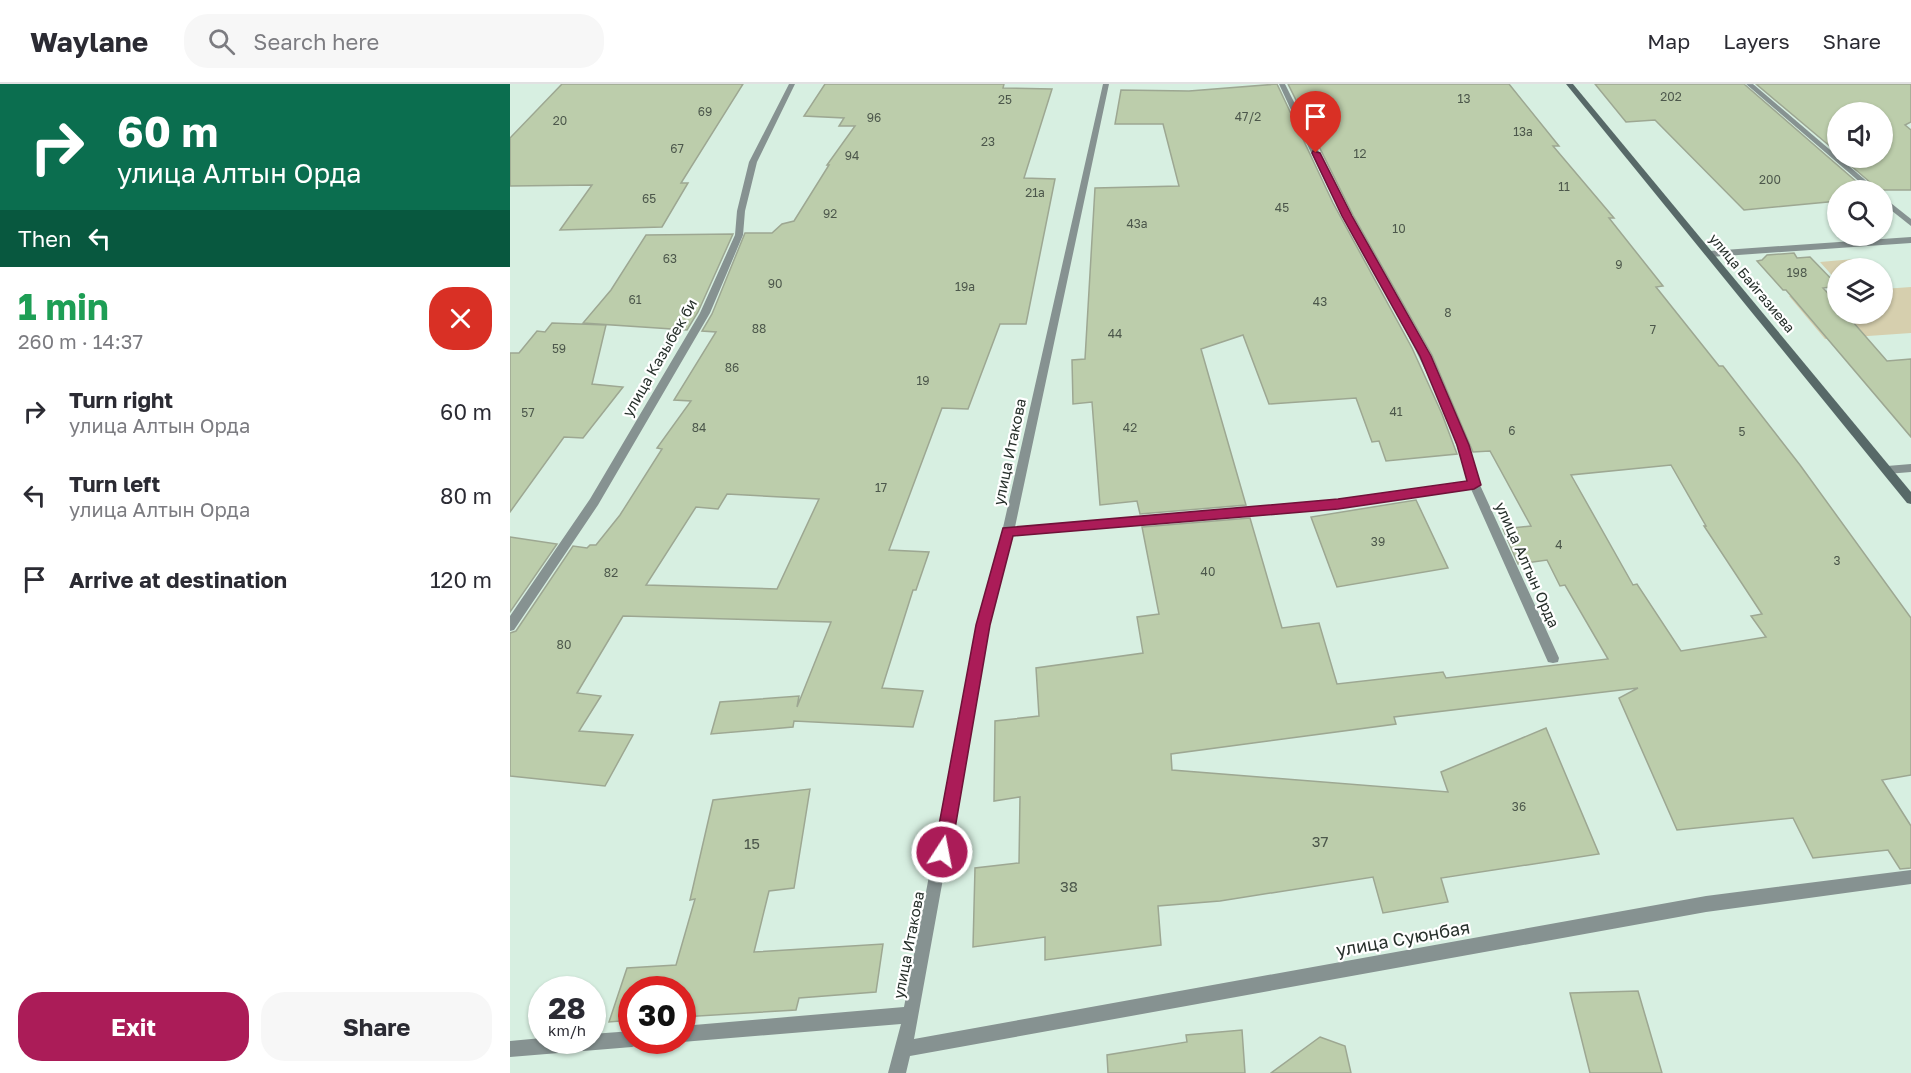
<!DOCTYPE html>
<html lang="en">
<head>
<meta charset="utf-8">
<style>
  body { margin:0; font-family:"Golos Text",sans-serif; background:#f7f7f7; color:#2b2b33; height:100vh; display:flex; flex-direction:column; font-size:22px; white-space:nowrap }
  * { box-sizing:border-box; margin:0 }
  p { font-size:20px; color:#7c7c81 }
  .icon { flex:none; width:33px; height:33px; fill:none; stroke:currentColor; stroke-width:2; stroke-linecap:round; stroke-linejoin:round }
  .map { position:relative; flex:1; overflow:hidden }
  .panel { display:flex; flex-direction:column; background:#fff; width:510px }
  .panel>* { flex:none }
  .guide { background:#0b6e4f; color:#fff; overflow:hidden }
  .buttons { position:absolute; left:1317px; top:18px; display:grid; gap:12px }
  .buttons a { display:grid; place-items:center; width:66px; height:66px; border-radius:50%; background:#fff; box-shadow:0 2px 4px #0004; font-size:30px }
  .speed { position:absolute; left:18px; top:892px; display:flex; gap:12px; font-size:30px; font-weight:700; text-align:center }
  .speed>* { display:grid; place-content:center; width:78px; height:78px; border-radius:50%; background:#fff; box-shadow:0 2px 4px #0004; line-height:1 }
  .speed small { font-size:15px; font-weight:400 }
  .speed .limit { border:9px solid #d22; background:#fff; color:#111 }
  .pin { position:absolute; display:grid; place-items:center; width:51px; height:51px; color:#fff; margin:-62px -26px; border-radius:50% 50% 50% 0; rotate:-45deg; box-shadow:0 0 6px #0007 }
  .pin .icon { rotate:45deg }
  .me { position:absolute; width:66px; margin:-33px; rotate:11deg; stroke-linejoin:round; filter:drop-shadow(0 0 4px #0008) }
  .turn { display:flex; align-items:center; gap:21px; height:126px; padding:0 18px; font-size:27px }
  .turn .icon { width:78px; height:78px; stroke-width:2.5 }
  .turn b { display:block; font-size:42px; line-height:51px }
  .then { display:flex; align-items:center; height:57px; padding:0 18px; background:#0003; gap:12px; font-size:22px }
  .round { display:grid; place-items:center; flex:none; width:63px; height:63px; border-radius:24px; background:#f7f7f7 }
  .head { display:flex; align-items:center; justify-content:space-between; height:102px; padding:0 18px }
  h1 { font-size:36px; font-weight:700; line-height:45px; color:#1e9e55 }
  .action { display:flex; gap:12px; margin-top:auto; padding:12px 18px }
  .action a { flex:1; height:69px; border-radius:24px; background:#ab1c58; color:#fff; font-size:24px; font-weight:700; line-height:69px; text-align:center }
  .action a+a { background:#f7f7f7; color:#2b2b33 }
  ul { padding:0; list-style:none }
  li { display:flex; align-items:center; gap:18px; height:84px; padding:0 18px }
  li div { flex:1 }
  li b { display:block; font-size:22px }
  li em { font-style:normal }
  header { display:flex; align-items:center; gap:36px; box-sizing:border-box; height:84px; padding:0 30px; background:#fff; border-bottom:2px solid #e1e1e2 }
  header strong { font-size:28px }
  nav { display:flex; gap:33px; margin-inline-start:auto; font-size:21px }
  .search { width:420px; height:54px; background:#f7f7f7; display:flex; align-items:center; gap:15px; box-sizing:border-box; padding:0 21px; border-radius:24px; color:#7c7c81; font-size:22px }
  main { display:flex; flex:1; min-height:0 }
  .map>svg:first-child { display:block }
  .green { fill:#d6cfae }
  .building { fill:#bccdab; stroke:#9da792; stroke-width:1.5; fill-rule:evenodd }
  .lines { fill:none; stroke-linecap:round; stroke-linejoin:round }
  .service { fill:#869291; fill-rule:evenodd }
  .minor { fill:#869291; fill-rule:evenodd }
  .secondary { fill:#576968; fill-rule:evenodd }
  .route { fill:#ab1c58; stroke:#6f1239; stroke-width:1.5 }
  .labels { text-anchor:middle; stroke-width:4.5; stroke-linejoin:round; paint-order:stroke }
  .number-label { font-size:12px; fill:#4c574b }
  .far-street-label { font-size:14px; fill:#27302b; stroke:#fff }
  .street-label { font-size:15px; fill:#27302b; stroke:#fff }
  .near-number-label { font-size:15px; fill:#4c574b }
  .near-street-label { font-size:18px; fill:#27302b; stroke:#fff }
</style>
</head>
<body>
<header>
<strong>Waylane</strong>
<div class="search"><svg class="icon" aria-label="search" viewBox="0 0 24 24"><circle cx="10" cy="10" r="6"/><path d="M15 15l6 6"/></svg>Search here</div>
<nav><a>Map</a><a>Layers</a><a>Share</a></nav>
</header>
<main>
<section class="panel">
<div class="guide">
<div class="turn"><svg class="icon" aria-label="right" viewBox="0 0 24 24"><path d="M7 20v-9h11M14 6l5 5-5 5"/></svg><div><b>60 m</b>улица Алтын Орда</div></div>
<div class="then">Then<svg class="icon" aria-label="left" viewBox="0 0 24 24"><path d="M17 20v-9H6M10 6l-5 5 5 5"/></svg></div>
</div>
<div class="head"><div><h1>1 min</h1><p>260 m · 14:37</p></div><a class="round" style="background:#d93025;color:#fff"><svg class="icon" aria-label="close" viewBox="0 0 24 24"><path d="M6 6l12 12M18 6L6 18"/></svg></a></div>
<ul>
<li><svg class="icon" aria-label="right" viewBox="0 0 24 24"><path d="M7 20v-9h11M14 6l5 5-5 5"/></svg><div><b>Turn right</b><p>улица Алтын Орда</p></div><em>60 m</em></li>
<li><svg class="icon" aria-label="left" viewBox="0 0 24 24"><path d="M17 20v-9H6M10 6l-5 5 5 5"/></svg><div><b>Turn left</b><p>улица Алтын Орда</p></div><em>80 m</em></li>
<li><svg class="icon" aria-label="arrive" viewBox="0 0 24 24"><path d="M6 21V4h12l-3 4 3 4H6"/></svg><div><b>Arrive at destination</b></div><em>120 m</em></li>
</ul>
<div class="action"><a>Exit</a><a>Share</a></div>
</section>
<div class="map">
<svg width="1401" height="989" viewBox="0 0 1401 989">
  <rect width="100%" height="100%" fill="#d7efe1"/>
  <g class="green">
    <path d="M 1344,175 L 1353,184 L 1328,184 L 1327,197 L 1310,178 Z"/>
    <path d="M 1401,203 L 1401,249 L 1315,255 L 1279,212 L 1327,209 L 1328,230 L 1372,230 L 1373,205 Z"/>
  </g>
  <g class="building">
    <path d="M 52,0 L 233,0 L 171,99 L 178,99 L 152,143 L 50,146 L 82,101 L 0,102 L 0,54 Z"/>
    <path d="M 315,0 L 494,0 L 493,4 L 542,5 L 514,94 L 545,95 L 516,240 L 490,240 L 458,325 L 432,324 L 379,466 L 419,468 L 406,506 L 403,506 L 372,604 L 413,607 L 403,643 L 284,637 L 283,643 L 201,650 L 210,618 L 289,612 L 287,623 L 321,538 L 113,532 L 67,609 L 91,612 L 69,647 L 123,651 L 95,702 L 0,692 L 0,549 L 6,547 L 63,462 L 77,464 L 80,461 L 86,461 L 110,431 L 152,365 L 147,364 L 181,317 L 164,316 L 206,248 L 192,247 L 202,230 L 235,149 L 262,149 L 272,140 L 284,137 L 319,81 L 317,81 L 345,42 L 329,42 L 334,34 L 294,32 ZM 217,410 L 309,415 L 267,505 L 136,501 L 186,423 L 208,425 Z"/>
    <path d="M 767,0 L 823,119 L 902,264 L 932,330 L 947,370 L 876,377 L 869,357 L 862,358 L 846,314 L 759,320 L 733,251 L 691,265 L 736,421 L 630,430 L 627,417 L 590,421 L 582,318 L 563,320 L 562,276 L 575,275 L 585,104 L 669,102 L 653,40 L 605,40 L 611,6 L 679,7 Z"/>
    <path d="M 778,0 L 999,0 L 1049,62 L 1043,62 L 1104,134 L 1099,134 L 1153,202 L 1146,203 L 1209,282 L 1213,282 L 1290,381 L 1401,534 L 1401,691 L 1372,696 L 1401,742 L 1401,784 L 1390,785 L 1378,766 L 1303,774 L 1283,734 L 1167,746 L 1109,614 L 1128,604 L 884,633 L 886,640 L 661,670 L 662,686 L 938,708 L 931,688 L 1036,644 L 1089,770 L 931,794 L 938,818 L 873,829 L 863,793 L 710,817 L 648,822 L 651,861 L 535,876 L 535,853 L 463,863 L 465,784 L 509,779 L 510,713 L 484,717 L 485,637 L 529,632 L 526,584 L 633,569 L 627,533 L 649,530 L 632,443 L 740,434 L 772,544 L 809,539 L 827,600 L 933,588 L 936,594 L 1098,575 L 1055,501 L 1050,502 L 1037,476 L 1008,480 L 993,445 L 1021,442 L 980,367 L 963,368 L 922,271 L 843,131 ZM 1161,381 L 1196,442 L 1194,442 L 1252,530 L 1241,532 L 1256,553 L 1171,567 L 1127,500 L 1123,501 L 1061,391 Z"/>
    <path d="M 1085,0 L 1234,0 L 1356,106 L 1328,106 L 1328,117 L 1234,126 L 1145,36 L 1116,38 Z"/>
    <path d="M 1246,0 L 1401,0 L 1401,38 L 1395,41 L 1401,46 L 1401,106 L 1369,106 L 1332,74 L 1372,74 L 1372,28 L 1328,28 L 1328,69 Z"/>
    <path d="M 223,150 L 188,228 L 177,246 L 73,239 L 101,206 L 136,151 Z"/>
    <path d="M 1284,169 L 1287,174 L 1300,173 L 1328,202 L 1313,204 L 1328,220 L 1328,230 L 1336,230 L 1377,277 L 1401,275 L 1401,353 L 1276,206 L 1273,206 L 1247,177 L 1252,176 L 1257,171 Z"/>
    <path d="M 42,239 L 96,241 L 82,300 L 113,303 L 73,354 L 54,353 L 0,428 L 0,269 L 9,269 L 27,247 L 35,248 Z"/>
    <path d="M 906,416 L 938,484 L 827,503 L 801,433 Z"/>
    <path d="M 0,453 L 47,460 L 0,528 Z"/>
    <path d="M 300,705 L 284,804 L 259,807 L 244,868 L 373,860 L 366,908 L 289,914 L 286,926 L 172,933 L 172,906 L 122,906 L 122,936 L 99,938 L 117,884 L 166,881 L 185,815 L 180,816 L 203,716 Z"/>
    <path d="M 1128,907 L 1152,989 L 1080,989 L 1060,909 Z"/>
    <path d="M 732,946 L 735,989 L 598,989 L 597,971 L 677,958 L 676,951 Z"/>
    <path d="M 810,953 L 835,962 L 841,989 L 761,989 Z"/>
  </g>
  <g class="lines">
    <path class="service" d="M 1401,380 L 1401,388 L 1377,390 L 1372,386 L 1377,382 Z"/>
    <g class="minor">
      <path d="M 279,0 L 285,0 L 247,78 L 235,127 L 233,151 L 200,229 L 88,421 L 4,546 L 0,547 L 0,532 L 80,415 L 190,229 L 225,151 L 227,127 L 239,78 Z"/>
      <path d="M 593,0 L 599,0 L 505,443 L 828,416 L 958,398 C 932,303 881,220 834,135 C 811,91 790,45 769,0 L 775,0 L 841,132 L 920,272 L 958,361 L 970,401 L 1049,574 L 1048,578 L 1043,579 L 1038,578 L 961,405 L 828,424 L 503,452 L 479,541 L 404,955 L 1196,812 L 1401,786 L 1401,800 L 1196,828 L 400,972 L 396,989 L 378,989 L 391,940 L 172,958 L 169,957 L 172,957 L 172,942 L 394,923 L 467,541 L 492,448 Z"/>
      <path d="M 1236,0 L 1243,0 L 1367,106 L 1359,106 Z"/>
      <path d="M 1372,112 L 1401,135 L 1401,142 L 1372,119 Z"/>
      <path d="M 1401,153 L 1401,159 L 1200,173 L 1196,170 L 1200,167 Z"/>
      <path d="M 122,947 L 122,957 L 130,957 L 128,961 L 122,963 L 0,973 L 0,957 L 32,954 L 32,957 L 82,957 L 82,950 Z"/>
    </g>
    <path class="secondary" d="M 1056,0 L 1063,0 L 1401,408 L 1401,420 L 1397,419 Z"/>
  </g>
  <path class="route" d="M 803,67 L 810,69 L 842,132 L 921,272 L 959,361 L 971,401 L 964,405 L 828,425 L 503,452 L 480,541 L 441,768 L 438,774 L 432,776 L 426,774 L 424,768 L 466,541 L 493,444 L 828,415 L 957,397 L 947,361 L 910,272 L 832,132 L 802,69 Z"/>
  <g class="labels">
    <g class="number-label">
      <text x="1161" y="17">202</text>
      <text x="954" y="19">13</text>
      <text x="495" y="20">25</text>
      <text x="195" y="32">69</text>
      <text x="738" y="37">47/2</text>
      <text x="364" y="38">96</text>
      <text x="50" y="41">20</text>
      <text x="1013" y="52">13а</text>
      <text x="478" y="62">23</text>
      <text x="167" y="69">67</text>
      <text x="850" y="74">12</text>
      <text x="342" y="76">94</text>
      <text x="1260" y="100">200</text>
      <text x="1054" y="107">11</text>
      <text x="525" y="113">21а</text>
      <text x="139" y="119">65</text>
      <text x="772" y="128">45</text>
      <text x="320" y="134">92</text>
      <text x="627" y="144">43а</text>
      <text x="889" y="149">10</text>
      <text x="160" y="179">63</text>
      <text x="1109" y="185">9</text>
      <text x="1287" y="193">198</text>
      <text x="265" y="204">90</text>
      <text x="455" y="207">19а</text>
      <text x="125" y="220">61</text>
      <text x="810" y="222">43</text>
      <text x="938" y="233">8</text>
      <text x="249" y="249">88</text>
      <text x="1143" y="250">7</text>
      <text x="605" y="254">44</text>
      <text x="49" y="269">59</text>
      <text x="222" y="288">86</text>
      <text x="413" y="301">19</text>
      <text x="886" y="332">41</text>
      <text x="18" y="333">57</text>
      <text x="189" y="348">84</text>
      <text x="620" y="348">42</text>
      <text x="1002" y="351">6</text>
      <text x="1232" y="352">5</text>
      <text x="371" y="408">17</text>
      <text x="868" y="462">39</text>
      <text x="1049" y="465">4</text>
      <text x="1327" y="481">3</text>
      <text x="698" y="492">40</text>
      <text x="101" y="493">82</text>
      <text x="54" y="565">80</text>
      <text x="1009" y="727">36</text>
    </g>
    <g class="far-street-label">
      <text transform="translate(1242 199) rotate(50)" y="5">улица Байгазиева</text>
    </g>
    <g class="street-label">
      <text transform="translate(150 274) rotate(-60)" y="5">улица Казыбек би</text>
      <text transform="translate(500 368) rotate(-78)" y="5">улица Итакова</text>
      <text transform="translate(1017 481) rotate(66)" y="5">улица Алтын Орда</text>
      <text transform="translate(399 861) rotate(-79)" y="5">улица Итакова</text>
    </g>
    <g class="near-number-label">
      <text x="810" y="763">37</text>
      <text x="242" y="765">15</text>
      <text x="559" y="808">38</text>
    </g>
    <g class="near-street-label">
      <text transform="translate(893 855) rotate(-10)" y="6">улица Суюнбая</text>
    </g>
  </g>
</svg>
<div class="buttons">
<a><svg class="icon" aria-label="sound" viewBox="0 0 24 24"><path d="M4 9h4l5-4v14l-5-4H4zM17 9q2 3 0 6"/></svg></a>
<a><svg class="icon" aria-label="search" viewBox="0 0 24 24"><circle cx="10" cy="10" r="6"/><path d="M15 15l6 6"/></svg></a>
<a><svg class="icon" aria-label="layers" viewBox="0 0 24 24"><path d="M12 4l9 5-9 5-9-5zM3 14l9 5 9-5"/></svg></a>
</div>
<div class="speed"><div>28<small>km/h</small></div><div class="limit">30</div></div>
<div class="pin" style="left:806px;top:69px;background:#d93025"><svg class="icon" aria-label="arrive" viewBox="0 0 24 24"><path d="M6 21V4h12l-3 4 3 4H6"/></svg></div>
<svg class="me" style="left:432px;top:768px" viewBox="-20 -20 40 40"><circle r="17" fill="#ab1c58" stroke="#fff" stroke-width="3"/><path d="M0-11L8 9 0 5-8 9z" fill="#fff"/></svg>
</div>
</main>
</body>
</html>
